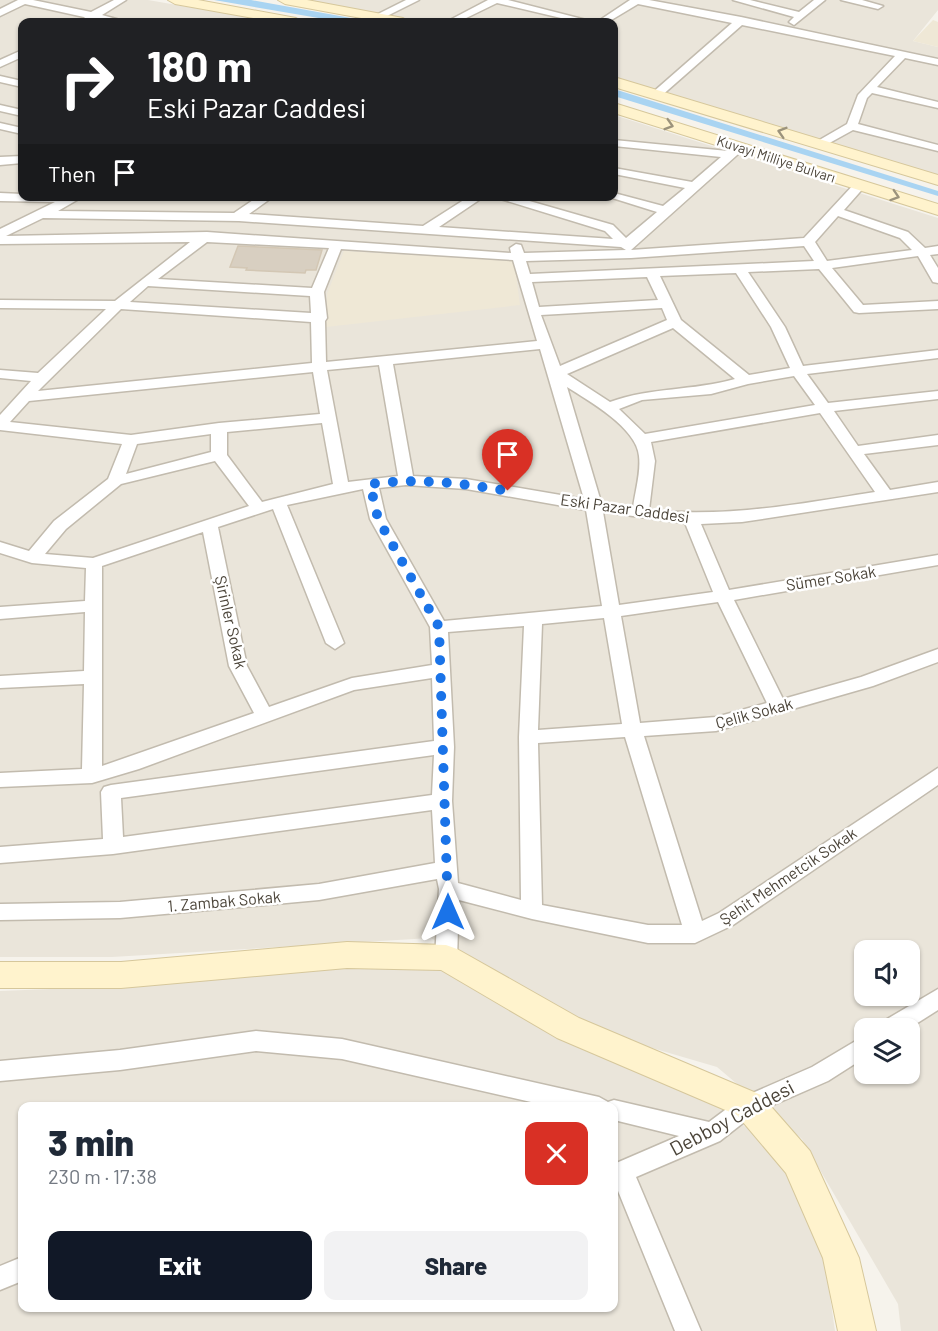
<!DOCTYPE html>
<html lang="en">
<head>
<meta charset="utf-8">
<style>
  body { margin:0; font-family:Barlow,sans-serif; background:#f2f2f3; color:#1f2937; height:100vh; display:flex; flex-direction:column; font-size:22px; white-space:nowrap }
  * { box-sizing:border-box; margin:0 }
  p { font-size:20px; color:#747a83 }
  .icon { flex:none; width:33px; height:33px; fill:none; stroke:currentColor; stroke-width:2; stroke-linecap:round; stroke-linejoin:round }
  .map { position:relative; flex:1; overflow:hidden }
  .panel { position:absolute; left:18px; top:1102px; width:600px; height:210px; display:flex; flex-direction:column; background:#fff; border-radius:12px; box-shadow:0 2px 4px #0004 }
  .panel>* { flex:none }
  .banner { position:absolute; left:18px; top:18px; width:600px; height:183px; border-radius:12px; box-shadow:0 2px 4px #0004; background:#202124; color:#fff; overflow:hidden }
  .controls { position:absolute; left:854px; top:940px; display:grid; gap:12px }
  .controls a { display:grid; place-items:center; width:66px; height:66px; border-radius:12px; background:#fff; box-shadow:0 2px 4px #0004; font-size:30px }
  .pin { position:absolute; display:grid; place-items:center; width:51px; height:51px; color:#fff; margin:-62px -26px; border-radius:50% 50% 50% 0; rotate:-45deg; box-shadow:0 0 6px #0007 }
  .pin .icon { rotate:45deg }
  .me { position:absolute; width:66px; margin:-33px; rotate:0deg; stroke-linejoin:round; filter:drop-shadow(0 0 4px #0008) }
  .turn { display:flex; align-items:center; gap:21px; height:126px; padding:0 30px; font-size:27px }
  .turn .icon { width:78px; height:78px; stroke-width:2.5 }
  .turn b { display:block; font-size:42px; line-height:51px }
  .then { display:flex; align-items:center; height:57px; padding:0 30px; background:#0003; gap:12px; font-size:22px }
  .round { display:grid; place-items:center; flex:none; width:63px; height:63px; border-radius:12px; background:#f2f2f3 }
  .head { display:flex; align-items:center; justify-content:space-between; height:102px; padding:0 30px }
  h1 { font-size:36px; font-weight:800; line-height:45px }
  .cta { display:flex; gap:12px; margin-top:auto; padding:12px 30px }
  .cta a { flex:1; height:69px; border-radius:12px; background:#111827; color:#fff; font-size:24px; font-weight:800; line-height:69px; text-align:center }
  .cta a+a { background:#f2f2f3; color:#1f2937 }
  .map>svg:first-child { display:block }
  .residential { fill:#eae5da; fill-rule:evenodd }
  .education { fill:#efe8d6 }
  .water { fill:#a9d4f2 }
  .building { fill:#d8cfc1; stroke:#d3c7b4; stroke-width:1.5 }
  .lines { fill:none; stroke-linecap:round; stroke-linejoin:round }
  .street-casing { stroke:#c2bbae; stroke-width:3 }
  .secondary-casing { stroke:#d6c79b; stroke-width:2 }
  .street { fill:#fff; fill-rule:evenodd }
  .secondary { fill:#fff3cd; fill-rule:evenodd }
  .oneway { stroke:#9c937c }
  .route { stroke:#1a73e8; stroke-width:10; stroke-dasharray:0 18 }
  .labels { text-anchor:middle; stroke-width:5; stroke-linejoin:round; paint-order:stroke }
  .far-street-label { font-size:14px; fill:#4b4439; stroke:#fff }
  .street-label { font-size:16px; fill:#4b4439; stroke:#fff }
  .near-street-label { font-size:20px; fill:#4b4439; stroke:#fff }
</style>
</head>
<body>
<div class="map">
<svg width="938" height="1331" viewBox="0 0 938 1331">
  <rect width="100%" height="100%" fill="#f6f3ec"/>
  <g class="residential">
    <path d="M 0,0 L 148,0 L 275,22 L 22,22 L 22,196 L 614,196 L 614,115 L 938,218 L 938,1331 L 901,1331 L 898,1304 L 802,1139 L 717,1067 L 594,1031 L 431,938 L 112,957 L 0,957 ZM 864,951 L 909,951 L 909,996 L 864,996 ZM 864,1029 L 909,1029 L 909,1074 L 864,1074 Z"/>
    <path d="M 297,0 L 938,0 L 938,10 L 913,41 L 938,47 L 938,177 L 614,78 L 614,22 L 422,22 Z"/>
    <path d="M 359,963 L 448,968 L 579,1048 L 715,1103 L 780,1154 L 824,1255 L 835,1331 L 0,1331 L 0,991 L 126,986 ZM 22,1107 L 614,1107 L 614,1308 L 22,1308 Z"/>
  </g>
  <g class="education">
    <path d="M 933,20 L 938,22 L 938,47 L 913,41 Z"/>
    <path d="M 344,251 L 514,261 L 520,305 L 326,327 L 327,294 Z"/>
  </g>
  <g class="water">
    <path d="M 214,0 L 251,0 L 373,22 L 342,22 Z"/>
    <path d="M 614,89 L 938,191 L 938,196 L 614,96 Z"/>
  </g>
  <path class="building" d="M 238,246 L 322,250 L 316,270 L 306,270 L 305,273 L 246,270 L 247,268 L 230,267 Z"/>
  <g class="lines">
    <g class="street-casing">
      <g id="street">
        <path d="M 18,0 L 33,0 L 91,12 L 114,0 L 126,0 L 102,15 L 127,22 L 94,19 L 88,21 L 84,17 L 25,4 L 0,16 L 0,9 Z"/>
        <path d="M 406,0 L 419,0 L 381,19 L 372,17 Z"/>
        <path d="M 488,0 L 508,0 L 594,22 L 578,22 L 497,3 L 458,22 L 446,22 Z"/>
        <path d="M 630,0 L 649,0 L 741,17 L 938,59 L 938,65 L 905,58 L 877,87 L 938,102 L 938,108 L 872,93 L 867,98 L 858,124 L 938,145 L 938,151 L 853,130 L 824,146 L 816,146 L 816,142 L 847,124 L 858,95 L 895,56 L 742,25 L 660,97 L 652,97 L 652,93 L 732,23 L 638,4 L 608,22 L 597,22 Z"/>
        <path d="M 733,0 L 750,0 L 799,12 L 814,0 L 825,0 L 794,25 L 789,22 L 794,17 Z"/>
        <path d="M 841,0 L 862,0 L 883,6 L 878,9 Z"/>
        <path d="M 22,50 L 22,57 L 0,67 L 0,60 Z"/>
        <path d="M 0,76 L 22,81 L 22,87 L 0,82 Z"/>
        <path d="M 0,105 L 22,110 L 22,116 L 0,111 Z"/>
        <path d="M 0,123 L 22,128 L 22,134 L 0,129 Z"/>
        <path d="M 614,140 L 728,151 L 740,144 L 746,147 L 631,250 L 804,238 L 856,182 L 860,181 L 866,185 L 844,210 L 908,232 L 925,248 L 938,246 L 938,254 L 930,255 L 938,268 L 938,283 L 933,282 L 918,256 L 832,268 L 863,305 L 938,301 L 938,309 L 859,313 L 854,312 L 819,269 L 748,272 L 785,327 L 803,366 L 938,350 L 938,358 L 807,374 L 828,403 L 938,391 L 938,399 L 834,411 L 858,446 L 938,435 L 938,445 L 864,454 L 890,490 L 938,482 L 938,492 L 742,522 L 701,524 L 729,590 L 938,555 L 938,565 L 734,600 L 783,699 L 861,677 L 938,649 L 938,662 L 873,686 L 716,731 L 644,736 L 702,921 L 719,913 L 938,768 L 938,785 L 733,925 L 695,943 L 648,943 L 532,919 L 459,900 L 457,958 L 454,964 L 446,967 L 438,964 L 435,958 L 439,889 L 437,879 L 319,900 L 120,918 L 0,920 L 0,904 L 120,902 L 319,884 L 435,863 L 432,810 L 113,854 L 0,863 L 0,847 L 103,839 L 101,792 L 104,787 L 111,785 L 434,741 L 432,678 L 354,690 L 139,769 L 92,783 L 0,787 L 0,773 L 82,769 L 84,684 L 0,688 L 0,676 L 84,671 L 85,612 L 0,619 L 0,607 L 85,601 L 86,568 L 32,563 L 0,553 L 0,542 L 29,551 L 54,521 L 108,479 L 122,444 L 0,430 L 0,415 L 31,381 L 0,378 L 0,370 L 38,373 L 106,309 L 0,308 L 0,300 L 115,301 L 190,242 L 0,244 L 0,229 L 55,202 L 0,201 L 0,193 L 22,194 L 22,196 L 84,196 L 58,211 L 234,213 L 259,196 L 274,196 L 249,214 L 423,226 L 470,196 L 485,196 L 439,227 L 613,239 L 605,231 L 491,196 L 512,196 L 613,225 L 626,238 L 657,212 L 606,196 L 614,196 L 614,193 L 663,206 L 685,188 L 614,174 L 614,168 L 692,182 L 721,157 L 614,146 ZM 838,216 L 900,238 L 912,250 L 827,261 L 815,242 ZM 43,218 L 239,221 L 621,247 L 626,250 L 524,253 L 521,245 L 516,244 L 510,248 L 511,253 L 207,232 L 6,236 ZM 207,242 L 329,248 L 312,288 L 158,279 ZM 804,246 L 814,261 L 530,274 L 526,261 L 631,258 ZM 341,249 L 513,260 L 537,341 L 326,362 L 325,321 L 327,318 L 324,292 ZM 736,273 L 771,327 L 790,368 L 749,375 L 681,320 L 660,276 ZM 647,277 L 658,300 L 539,307 L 532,282 ZM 148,286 L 310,296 L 311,313 L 130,302 ZM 662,308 L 667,320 L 560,366 L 541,315 ZM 121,309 L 311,322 L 312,363 L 38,391 ZM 673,328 L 735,379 C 693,391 651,387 610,402 L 567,374 ZM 540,349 L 584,499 L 466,479 L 413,476 L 393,364 ZM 379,365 L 398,476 L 348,482 L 327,370 ZM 313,372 L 320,414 L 219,423 L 131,435 L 10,422 L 29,401 ZM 794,376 L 815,405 L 645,434 L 619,409 L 642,400 L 711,394 L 748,384 ZM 567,387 C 589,401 637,428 639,456 C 641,473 635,491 633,508 L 601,502 ZM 820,413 L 875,492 C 798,504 727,518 649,510 L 655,461 L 651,442 ZM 322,423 L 333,484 L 262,502 L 227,455 L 227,432 ZM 211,434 L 211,452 L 126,474 L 137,444 ZM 215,461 L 249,506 L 93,558 L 45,554 L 66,529 L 121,484 ZM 406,485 L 466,489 L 586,510 L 602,606 L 444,621 L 386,519 L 379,488 ZM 363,489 L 370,519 L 430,627 L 432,665 L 352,678 L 269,707 L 247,666 L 218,527 L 273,509 L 326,643 L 335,649 L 344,643 L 287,505 ZM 603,512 L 685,523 L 713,592 L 619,605 ZM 203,532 L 229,666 L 254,713 L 102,766 L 102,566 ZM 718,602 L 767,703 L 716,717 L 640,723 L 621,616 ZM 604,618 L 622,724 L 538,730 L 542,624 ZM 524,626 L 519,737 L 521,900 L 458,883 L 452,801 L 454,747 L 448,632 ZM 625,737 L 682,925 L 648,925 L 542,905 L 538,743 ZM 434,755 L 432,795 L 123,837 L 121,798 Z"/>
        <path d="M 22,156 L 22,163 L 0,165 L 0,157 Z"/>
        <path d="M 938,989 L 938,1010 L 908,1029 L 879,1029 L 882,1022 Z"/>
        <path d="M 256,1031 L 342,1039 L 599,1097 L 608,1102 L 614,1100 L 709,1122 L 741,1098 L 812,1067 L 864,1036 L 864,1058 L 828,1081 L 757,1112 L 720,1141 L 636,1177 L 701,1331 L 675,1331 L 614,1181 L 614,1164 L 679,1136 L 614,1120 L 614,1107 L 553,1107 L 342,1059 L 256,1051 L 120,1070 L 0,1081 L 0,1061 L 120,1050 Z"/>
        <path d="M 22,1257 L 22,1281 L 0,1290 L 0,1266 Z"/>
      </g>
    </g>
    <g class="secondary-casing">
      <g id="secondary">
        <path d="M 168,0 L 198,0 L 296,18 L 303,22 L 276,22 L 175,4 Z"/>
        <path d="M 278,0 L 307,0 L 403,18 L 410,22 L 383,22 L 285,4 Z"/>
        <path d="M 614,77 L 938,175 L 938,185 L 614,87 Z"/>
        <path d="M 614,103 L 938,204 L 938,215 L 614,113 Z"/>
        <path d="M 347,942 L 446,945 L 457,949 L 579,1018 L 761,1095 L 810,1151 L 859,1258 L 876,1331 L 838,1331 L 823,1258 L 786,1173 L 737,1115 L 557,1038 L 441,970 L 347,968 L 121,988 L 0,988 L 0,962 L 121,962 Z"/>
      </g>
    </g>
    <use href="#street" class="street"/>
    <use href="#secondary" class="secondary"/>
  </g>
  <defs><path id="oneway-chevron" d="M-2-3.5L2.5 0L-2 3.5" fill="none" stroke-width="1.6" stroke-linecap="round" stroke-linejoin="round" transform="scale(1.5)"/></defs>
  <g class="oneway">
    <use href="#oneway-chevron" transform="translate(669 125) rotate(17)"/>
    <use href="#oneway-chevron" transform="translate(782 132) rotate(-163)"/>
    <use href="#oneway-chevron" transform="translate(895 196) rotate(18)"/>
  </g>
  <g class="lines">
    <path class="route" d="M 448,912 L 439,627 L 378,519 L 370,484 C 417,478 461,483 508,491"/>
  </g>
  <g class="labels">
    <g class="far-street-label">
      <text transform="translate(776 159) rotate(18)" y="5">Kuvayi Milliye Bulvarı</text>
    </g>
    <g class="street-label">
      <text transform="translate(625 508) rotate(8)" y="6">Eski Pazar Caddesi</text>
      <text transform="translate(831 578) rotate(-9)" y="6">Sümer Sokak</text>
      <text transform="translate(231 622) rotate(77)" y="6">Şirinler Sokak</text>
      <text transform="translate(754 713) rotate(-15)" y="6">Çelik Sokak</text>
      <text transform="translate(788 876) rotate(-34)" y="6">Şehit Mehmetcik Sokak</text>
      <text transform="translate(224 901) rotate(-5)" y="6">1. Zambak Sokak</text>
    </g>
    <g class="near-street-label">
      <text transform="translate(732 1118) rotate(-28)" y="7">Debboy Caddesi</text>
    </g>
  </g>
</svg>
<div class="controls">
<a><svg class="icon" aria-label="sound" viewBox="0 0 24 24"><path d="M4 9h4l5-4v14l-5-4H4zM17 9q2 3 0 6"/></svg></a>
<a><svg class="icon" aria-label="layers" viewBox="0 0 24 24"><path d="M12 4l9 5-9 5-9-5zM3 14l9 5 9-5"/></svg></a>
</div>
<div class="pin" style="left:508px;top:491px;background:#d93025"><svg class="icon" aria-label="arrive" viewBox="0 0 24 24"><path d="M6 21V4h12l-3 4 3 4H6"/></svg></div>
<svg class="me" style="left:448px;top:912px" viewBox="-20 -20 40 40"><path d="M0-17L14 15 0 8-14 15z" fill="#1a73e8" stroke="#fff" stroke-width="4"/></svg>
<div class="banner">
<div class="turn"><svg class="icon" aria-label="right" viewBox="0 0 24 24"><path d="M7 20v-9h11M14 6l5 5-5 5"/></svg><div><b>180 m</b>Eski Pazar Caddesi</div></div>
<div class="then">Then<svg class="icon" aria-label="arrive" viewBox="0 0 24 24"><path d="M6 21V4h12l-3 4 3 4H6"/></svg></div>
</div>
<section class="panel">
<div class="head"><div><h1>3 min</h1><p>230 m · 17:38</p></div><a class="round" style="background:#d93025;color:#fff"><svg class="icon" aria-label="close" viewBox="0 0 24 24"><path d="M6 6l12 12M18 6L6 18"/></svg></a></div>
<div class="cta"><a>Exit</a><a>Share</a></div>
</section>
</div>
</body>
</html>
